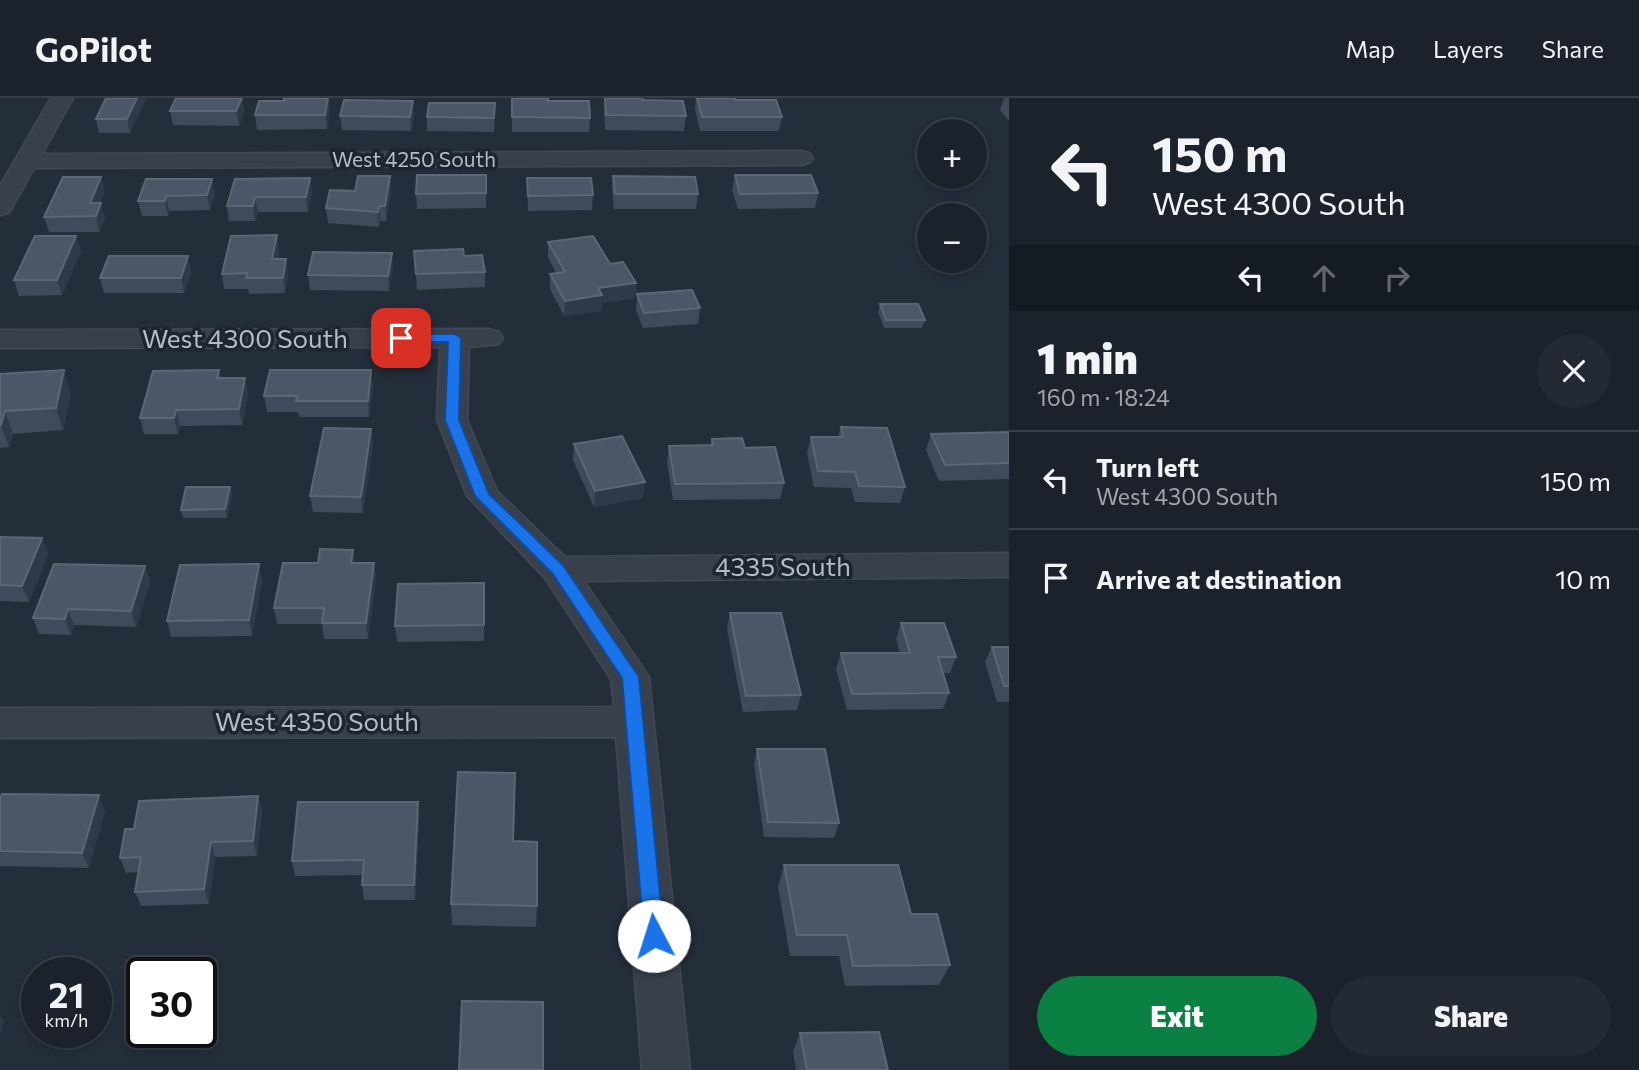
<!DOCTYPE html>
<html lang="en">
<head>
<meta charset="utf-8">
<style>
  body { margin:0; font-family:Commissioner,sans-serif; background:#242a34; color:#f1f3f6; height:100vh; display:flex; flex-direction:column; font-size:26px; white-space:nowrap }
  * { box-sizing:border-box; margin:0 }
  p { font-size:23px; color:#a0a4a9 }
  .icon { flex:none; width:38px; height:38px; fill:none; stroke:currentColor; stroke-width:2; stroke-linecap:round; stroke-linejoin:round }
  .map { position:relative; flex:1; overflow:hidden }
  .drawer { display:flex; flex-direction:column; background:#1b222c; width:630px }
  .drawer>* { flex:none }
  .banner { background:#1b222c; color:#f1f3f6; overflow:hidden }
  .controls { position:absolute; left:917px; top:21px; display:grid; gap:14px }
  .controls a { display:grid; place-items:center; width:70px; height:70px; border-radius:50%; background:#1b222c; box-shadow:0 4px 10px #0003,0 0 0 2px #393f48; font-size:35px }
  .speed { position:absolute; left:21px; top:859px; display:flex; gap:14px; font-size:35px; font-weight:700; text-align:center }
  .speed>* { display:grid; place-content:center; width:91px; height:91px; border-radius:50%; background:#1b222c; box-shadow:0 4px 10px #0003,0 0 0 2px #393f48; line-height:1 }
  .speed small { font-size:18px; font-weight:400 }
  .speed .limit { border:4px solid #111; border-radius:10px; background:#fff; color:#111 }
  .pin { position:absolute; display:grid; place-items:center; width:60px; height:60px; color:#fff; margin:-30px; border-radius:14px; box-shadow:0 4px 10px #0006 }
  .me { position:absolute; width:77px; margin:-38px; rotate:355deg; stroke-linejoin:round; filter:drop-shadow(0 0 5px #0008) }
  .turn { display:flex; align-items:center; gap:24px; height:147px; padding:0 28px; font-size:32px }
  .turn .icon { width:91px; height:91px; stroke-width:2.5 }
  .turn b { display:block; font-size:49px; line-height:60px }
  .lanes { display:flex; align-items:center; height:66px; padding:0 28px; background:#0003; justify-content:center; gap:35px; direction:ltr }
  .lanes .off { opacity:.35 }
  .round { display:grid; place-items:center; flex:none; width:74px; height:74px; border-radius:37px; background:#242a34 }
  .headline { display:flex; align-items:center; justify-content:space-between; height:119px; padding:0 28px }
  h1 { font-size:42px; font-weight:800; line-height:52px }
  .button { display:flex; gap:14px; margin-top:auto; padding:14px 28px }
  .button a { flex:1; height:80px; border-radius:42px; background:#0b8043; color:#fff; font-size:28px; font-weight:800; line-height:80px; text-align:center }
  .button a+a { background:#242a34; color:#f1f3f6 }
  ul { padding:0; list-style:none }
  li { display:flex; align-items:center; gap:21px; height:98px; padding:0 28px; border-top:2px solid #393f48 }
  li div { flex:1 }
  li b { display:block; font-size:26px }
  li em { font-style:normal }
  header { display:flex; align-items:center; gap:42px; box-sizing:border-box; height:98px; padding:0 35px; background:#1b222c; border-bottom:2px solid #393f48 }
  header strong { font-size:33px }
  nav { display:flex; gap:38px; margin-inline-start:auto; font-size:24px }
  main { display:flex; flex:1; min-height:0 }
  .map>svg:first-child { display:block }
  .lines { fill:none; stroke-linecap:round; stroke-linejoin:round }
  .street-casing { stroke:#414954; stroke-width:3 }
  .street { fill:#38404b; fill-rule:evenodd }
  .wall { fill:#3f4a5a }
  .shaded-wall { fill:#2f3a49 }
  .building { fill:#4b5766; stroke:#5c6675; stroke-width:2 }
  .route { fill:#1a73e8; stroke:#114b97; stroke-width:2 }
  .labels { text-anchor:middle; stroke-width:7; stroke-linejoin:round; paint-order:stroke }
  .far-street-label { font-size:21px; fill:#b3bbc7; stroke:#1d2530 }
  .street-label { font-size:26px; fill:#b3bbc7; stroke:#1d2530 }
</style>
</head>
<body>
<header>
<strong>GoPilot</strong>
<nav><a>Map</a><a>Layers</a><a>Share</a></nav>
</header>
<main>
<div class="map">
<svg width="1009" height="972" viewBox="0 0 1009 972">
  <rect width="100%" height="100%" fill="#242e3b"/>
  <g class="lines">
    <g class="street-casing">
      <g id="street">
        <path d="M 51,0 L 73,0 L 42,56 L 801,53 L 809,55 L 813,60 L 809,65 L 801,67 L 34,70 L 9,115 L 0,117 L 0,88 Z"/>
        <path d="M 489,231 L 499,234 L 503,240 L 499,246 L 469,249 L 467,322 L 497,393 L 565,459 L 1009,455 L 1009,479 L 584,483 L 649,579 L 690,972 L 642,972 L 616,639 L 0,640 L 0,610 L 614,609 L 611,581 L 545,480 L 467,398 L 437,322 L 440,249 L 0,250 L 0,232 Z"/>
      </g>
    </g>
    <use href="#street" class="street"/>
  </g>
  <g class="wall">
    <path d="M 146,0 L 130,35 L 99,35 L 96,21 Z"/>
    <path d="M 242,0 L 244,13 L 239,28 L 173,27 L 170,13 Z"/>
    <path d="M 512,0 L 548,3 L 590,20 L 589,34 L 512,34 Z"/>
    <path d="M 605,0 L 643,2 L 686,18 L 684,33 L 605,32 L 604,12 Z"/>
    <path d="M 696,0 L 735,0 L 735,2 L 782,19 L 779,33 L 700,33 L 695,11 Z"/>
    <path d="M 1004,0 L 1009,0 L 1009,23 L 1000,12 Z"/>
    <path d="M 495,5 L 494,34 L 427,33 L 427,19 Z"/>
    <path d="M 330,11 L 327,31 L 257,32 L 255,17 Z"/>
    <path d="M 414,17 L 411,33 L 342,32 L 340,18 Z"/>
    <path d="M 486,77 L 486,110 L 417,111 L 416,96 Z"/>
    <path d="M 735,77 L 818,95 L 815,110 L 738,111 L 732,92 Z"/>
    <path d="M 390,78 L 391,93 L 386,123 L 380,123 L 379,129 L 328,125 L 326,110 L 355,93 Z"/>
    <path d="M 613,78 L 698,96 L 696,111 L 614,111 L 612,93 Z"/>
    <path d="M 310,80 L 312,95 L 308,114 L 258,114 L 255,123 L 229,123 L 227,108 Z"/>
    <path d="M 527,80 L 593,97 L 592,112 L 528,113 Z"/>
    <path d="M 146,81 L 215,96 L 210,112 L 169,113 L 168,118 L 142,118 L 138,103 Z"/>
    <path d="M 105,93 L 100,105 L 105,120 L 99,134 L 49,134 L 44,119 Z"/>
    <path d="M 277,137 L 279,153 L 278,161 L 288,177 L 285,195 L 249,196 L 248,191 L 224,191 L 222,176 Z"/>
    <path d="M 76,138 L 81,153 L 62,197 L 19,198 L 14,182 Z"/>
    <path d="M 548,144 L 610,166 L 636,185 L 635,200 L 602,205 L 601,213 L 564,218 L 550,191 L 550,176 L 556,175 L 548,159 Z"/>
    <path d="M 414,153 L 485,174 L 485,189 L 417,192 Z"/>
    <path d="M 188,158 L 191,174 L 184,195 L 104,195 L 100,180 Z"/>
    <path d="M 393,170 L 389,193 L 310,192 L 308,177 Z"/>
    <path d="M 637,196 L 700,210 L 698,226 L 643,230 L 636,212 Z"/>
    <path d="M 880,206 L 925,222 L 922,230 L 884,230 L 878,214 Z"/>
    <path d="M 219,272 L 220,280 L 248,295 L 242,327 L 180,328 L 178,336 L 144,336 L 140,320 Z"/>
    <path d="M 0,276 L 71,295 L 63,332 L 13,336 L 9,349 L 0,350 Z"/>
    <path d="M 373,287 L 369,319 L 299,319 L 298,314 L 267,314 L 264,298 Z"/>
    <path d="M 841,329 L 905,389 L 900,405 L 855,404 L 851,390 L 814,389 L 807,355 L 811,339 L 838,339 Z"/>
    <path d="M 1009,334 L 1009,381 L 939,383 L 926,352 L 931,336 Z"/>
    <path d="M 712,341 L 745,350 L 784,385 L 780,401 L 673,402 L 667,364 L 669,348 L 710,347 Z"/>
    <path d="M 574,346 L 643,400 L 594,409 L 573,362 Z"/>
    <path d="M 373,347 L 363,415 L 313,414 L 310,398 Z"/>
    <path d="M 230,389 L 232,397 L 227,420 L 183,420 L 181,412 Z"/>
    <path d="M 0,439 L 42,440 L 48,456 L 29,504 L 0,503 Z"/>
    <path d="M 355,465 L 374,465 L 376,481 L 368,541 L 324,541 L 322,526 L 277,526 L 274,510 Z"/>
    <path d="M 259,466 L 262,482 L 252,538 L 171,539 L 167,523 Z"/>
    <path d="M 145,468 L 150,484 L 136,529 L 74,527 L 71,537 L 39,536 L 33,520 Z"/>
    <path d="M 484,485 L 484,543 L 397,544 L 395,528 Z"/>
    <path d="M 730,515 L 801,597 L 797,612 L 743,614 L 727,531 Z"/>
    <path d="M 901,525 L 956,559 L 950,575 L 943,575 L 949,595 L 943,611 L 847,612 L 836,571 L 841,555 L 900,555 L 896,541 Z"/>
    <path d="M 992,549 L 1009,549 L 1009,604 L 997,604 L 985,564 Z"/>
    <path d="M 757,651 L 839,725 L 834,740 L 764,739 L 754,666 Z"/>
    <path d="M 258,698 L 262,713 L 257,758 L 215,759 L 209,806 L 141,808 L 135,794 L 139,774 L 126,775 L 120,760 L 134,731 Z"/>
    <path d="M 0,701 L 105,713 L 89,770 L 0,768 Z"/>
    <path d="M 418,704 L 419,719 L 415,802 L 364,802 L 362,787 L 363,777 L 295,778 L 292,763 Z"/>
    <path d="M 514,743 L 537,808 L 536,829 L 452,827 L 451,806 Z"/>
    <path d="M 784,767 L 911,816 L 950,867 L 939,887 L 845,888 L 839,858 L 790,858 L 778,789 Z"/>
    <path d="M 800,935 L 888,972 L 796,972 L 793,954 Z"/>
  </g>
  <g class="shaded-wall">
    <path d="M 137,0 L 146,0 L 130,35 L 127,21 Z"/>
    <path d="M 242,0 L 244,13 L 239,28 L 236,13 Z"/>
    <path d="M 328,0 L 329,0 L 330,11 L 327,31 L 325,17 Z"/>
    <path d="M 413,3 L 414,17 L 411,33 L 410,19 Z"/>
    <path d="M 390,78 L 391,93 L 386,123 L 385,108 Z"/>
    <path d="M 101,79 L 105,93 L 94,118 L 90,105 Z"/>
    <path d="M 310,80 L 312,95 L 308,114 L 306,99 Z"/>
    <path d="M 212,81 L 215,96 L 210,112 L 207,97 Z"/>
    <path d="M 166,98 L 169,113 L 168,118 L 165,103 Z"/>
    <path d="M 255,99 L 258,114 L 255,123 L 253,108 Z"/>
    <path d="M 101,105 L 105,120 L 99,134 L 96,118 Z"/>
    <path d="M 379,108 L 380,123 L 379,129 L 378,114 Z"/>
    <path d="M 277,137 L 279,153 L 275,177 L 272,161 Z"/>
    <path d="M 76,138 L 81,153 L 62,197 L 57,182 Z"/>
    <path d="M 392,155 L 393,170 L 389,193 L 388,178 Z"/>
    <path d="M 188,158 L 191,174 L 184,195 L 181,180 Z"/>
    <path d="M 286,161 L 288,177 L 285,195 L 283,180 Z"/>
    <path d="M 636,185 L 635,200 L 602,205 L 601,213 L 564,218 L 565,203 L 598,190 Z"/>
    <path d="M 64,272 L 71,295 L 63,332 L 56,310 Z"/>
    <path d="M 371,272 L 373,287 L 369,319 L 368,303 Z"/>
    <path d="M 245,280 L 248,295 L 242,327 L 239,311 Z"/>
    <path d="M 176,312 L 180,328 L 178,336 L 174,320 Z"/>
    <path d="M 5,313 L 13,336 L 9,349 L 1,327 Z"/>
    <path d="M 371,331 L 373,347 L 363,415 L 361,399 Z"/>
    <path d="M 645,384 L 643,400 L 594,409 L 595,393 Z"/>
    <path d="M 230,389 L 232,397 L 227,420 L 225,411 Z"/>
    <path d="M 42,440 L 48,456 L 29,504 L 22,488 Z"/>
    <path d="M 353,452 L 355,468 L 351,465 Z"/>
    <path d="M 374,465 L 376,481 L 368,541 L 366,525 Z"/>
    <path d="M 259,466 L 262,482 L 252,538 L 249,522 Z"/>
    <path d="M 145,468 L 150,484 L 136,529 L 131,513 Z"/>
    <path d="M 68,511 L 74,527 L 71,537 L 65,521 Z"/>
    <path d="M 99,697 L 105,713 L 89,770 L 82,755 Z"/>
    <path d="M 258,698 L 262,713 L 257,758 L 253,743 Z"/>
    <path d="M 418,704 L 419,719 L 415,802 L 414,787 Z"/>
    <path d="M 211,744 L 215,759 L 209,806 L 204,791 Z"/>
    <path d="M 0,917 L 4,923 L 0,939 Z"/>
  </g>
  <g class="building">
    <path d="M 106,0 L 137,0 L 127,21 L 96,21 Z"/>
    <path d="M 176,0 L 242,0 L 236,13 L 170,13 Z"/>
    <path d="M 284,0 L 328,0 L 325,17 L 255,17 L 259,3 L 284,3 Z"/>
    <path d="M 512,0 L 548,0 L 548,3 L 589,3 L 590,20 L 512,19 Z"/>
    <path d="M 605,0 L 642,0 L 643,2 L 683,3 L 686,18 L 606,17 Z"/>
    <path d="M 697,0 L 735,0 L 735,2 L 776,2 L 782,19 L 702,19 Z"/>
    <path d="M 344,2 L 413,3 L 410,19 L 340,18 Z"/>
    <path d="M 429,5 L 495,5 L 494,20 L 427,19 Z"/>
    <path d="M 417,77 L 486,77 L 486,95 L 416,96 Z"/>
    <path d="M 735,77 L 811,77 L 818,95 L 740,96 Z"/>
    <path d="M 358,78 L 390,78 L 385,108 L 379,108 L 378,114 L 326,110 L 330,92 L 355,93 Z"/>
    <path d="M 613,78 L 695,79 L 698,96 L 615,96 Z"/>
    <path d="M 63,79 L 101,79 L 90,105 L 101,105 L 96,118 L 44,119 Z"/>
    <path d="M 310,80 L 306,99 L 255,99 L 253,108 L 227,108 L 235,81 Z"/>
    <path d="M 527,80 L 591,80 L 593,97 L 528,98 Z"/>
    <path d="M 146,81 L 212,81 L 207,97 L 166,98 L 165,103 L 138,103 Z"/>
    <path d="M 277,137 L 272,161 L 286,161 L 283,180 L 246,180 L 247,175 L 222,176 L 231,138 Z"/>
    <path d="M 35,138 L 76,138 L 57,182 L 14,182 Z"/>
    <path d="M 593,138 L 610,166 L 623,164 L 636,185 L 598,190 L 602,197 L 565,203 L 550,176 L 565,174 L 548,144 Z"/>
    <path d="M 463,151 L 464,158 L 482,157 L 485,174 L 416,176 L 414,153 Z"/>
    <path d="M 313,154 L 392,155 L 388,178 L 308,177 Z"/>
    <path d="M 109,158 L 188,158 L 181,180 L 100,180 Z"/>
    <path d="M 692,192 L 700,210 L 644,215 L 637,196 Z"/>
    <path d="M 880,206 L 918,206 L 925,222 L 886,222 Z"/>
    <path d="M 64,272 L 56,310 L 5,313 L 1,327 L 0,327 L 0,276 Z"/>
    <path d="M 219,272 L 217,280 L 245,280 L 239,311 L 176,312 L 174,320 L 140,320 L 153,273 Z"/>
    <path d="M 270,272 L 371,272 L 368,303 L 296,303 L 297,298 L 264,298 Z"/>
    <path d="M 841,329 L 887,330 L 905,389 L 859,388 L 855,374 L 818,373 L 811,339 L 843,339 Z"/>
    <path d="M 324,330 L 371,331 L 361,399 L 310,398 Z"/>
    <path d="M 1009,334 L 1009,365 L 945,367 L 931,336 Z"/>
    <path d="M 622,338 L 645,384 L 595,393 L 574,346 Z"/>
    <path d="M 742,340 L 745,350 L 775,349 L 784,385 L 675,386 L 669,348 L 713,347 L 712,341 Z"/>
    <path d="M 186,389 L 230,389 L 225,411 L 181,412 Z"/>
    <path d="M 0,439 L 42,440 L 22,488 L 0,487 Z"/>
    <path d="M 320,451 L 353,452 L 351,465 L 374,465 L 366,525 L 322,525 L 324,510 L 274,510 L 283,465 L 318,465 Z"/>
    <path d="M 54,466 L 145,468 L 131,513 L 68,511 L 65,521 L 33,520 Z"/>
    <path d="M 259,466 L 249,522 L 167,523 L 180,467 Z"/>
    <path d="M 484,485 L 484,527 L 395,528 L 398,486 Z"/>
    <path d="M 730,515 L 781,515 L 801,597 L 746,598 Z"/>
    <path d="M 901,525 L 944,525 L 956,559 L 938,559 L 949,595 L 852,596 L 841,555 L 910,555 Z"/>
    <path d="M 992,549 L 1009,549 L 1009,588 L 1004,588 Z"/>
    <path d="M 757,651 L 825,651 L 839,725 L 768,724 Z"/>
    <path d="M 458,674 L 515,675 L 513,743 L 537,744 L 537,808 L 451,806 Z"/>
    <path d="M 2,696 L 99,697 L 82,755 L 0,753 L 0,701 Z"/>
    <path d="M 258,698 L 253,743 L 211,744 L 204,791 L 135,794 L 141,759 L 120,760 L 125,731 L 134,731 L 139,703 Z"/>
    <path d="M 298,704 L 418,704 L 414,787 L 362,787 L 364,762 L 292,763 Z"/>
    <path d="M 784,767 L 898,767 L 911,816 L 937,816 L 950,867 L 853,868 L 847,837 L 797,837 Z"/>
    <path d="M 462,903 L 543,904 L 543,972 L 459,972 Z"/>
    <path d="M 879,934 L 888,972 L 807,972 L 800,935 Z"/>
  </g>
  <path class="route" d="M 455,236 L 461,240 L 459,322 L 489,396 L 563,467 L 639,579 L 664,838 L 661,845 L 654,847 L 646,845 L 644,838 L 622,580 L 552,475 L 475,398 L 445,322 L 448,244 L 401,244 L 395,240 L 401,236 Z"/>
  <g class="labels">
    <g class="far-street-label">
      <text x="414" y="69">West 4250 South</text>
    </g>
    <g class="street-label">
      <text x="245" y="250">West 4300 South</text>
      <text x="783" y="478">4335 South</text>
      <text x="317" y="633">West 4350 South</text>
    </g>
  </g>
</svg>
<div class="controls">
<a>+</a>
<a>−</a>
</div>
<div class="speed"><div>21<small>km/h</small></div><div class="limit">30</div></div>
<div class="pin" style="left:401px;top:240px;background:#d93025"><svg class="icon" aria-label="arrive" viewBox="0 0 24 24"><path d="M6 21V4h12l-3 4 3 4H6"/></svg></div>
<svg class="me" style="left:654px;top:838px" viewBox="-20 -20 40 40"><circle r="19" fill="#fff"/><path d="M0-13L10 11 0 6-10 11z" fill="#1a73e8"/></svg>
</div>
<section class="drawer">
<div class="banner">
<div class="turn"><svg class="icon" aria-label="left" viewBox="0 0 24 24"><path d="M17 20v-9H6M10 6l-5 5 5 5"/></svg><div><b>150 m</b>West 4300 South</div></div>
<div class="lanes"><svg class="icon" aria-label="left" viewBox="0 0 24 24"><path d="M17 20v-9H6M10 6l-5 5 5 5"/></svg><svg class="icon off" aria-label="ahead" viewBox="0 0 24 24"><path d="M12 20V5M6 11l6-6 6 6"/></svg><svg class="icon off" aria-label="right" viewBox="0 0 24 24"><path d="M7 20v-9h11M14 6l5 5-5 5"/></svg></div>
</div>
<div class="headline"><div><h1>1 min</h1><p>160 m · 18:24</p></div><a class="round"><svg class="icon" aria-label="close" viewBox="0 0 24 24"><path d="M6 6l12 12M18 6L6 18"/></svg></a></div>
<ul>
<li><svg class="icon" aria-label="left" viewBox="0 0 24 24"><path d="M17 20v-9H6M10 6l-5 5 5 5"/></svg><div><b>Turn left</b><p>West 4300 South</p></div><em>150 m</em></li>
<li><svg class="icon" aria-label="arrive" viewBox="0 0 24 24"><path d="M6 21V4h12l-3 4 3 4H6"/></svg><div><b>Arrive at destination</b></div><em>10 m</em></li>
</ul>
<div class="button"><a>Exit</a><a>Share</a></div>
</section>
</main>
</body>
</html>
